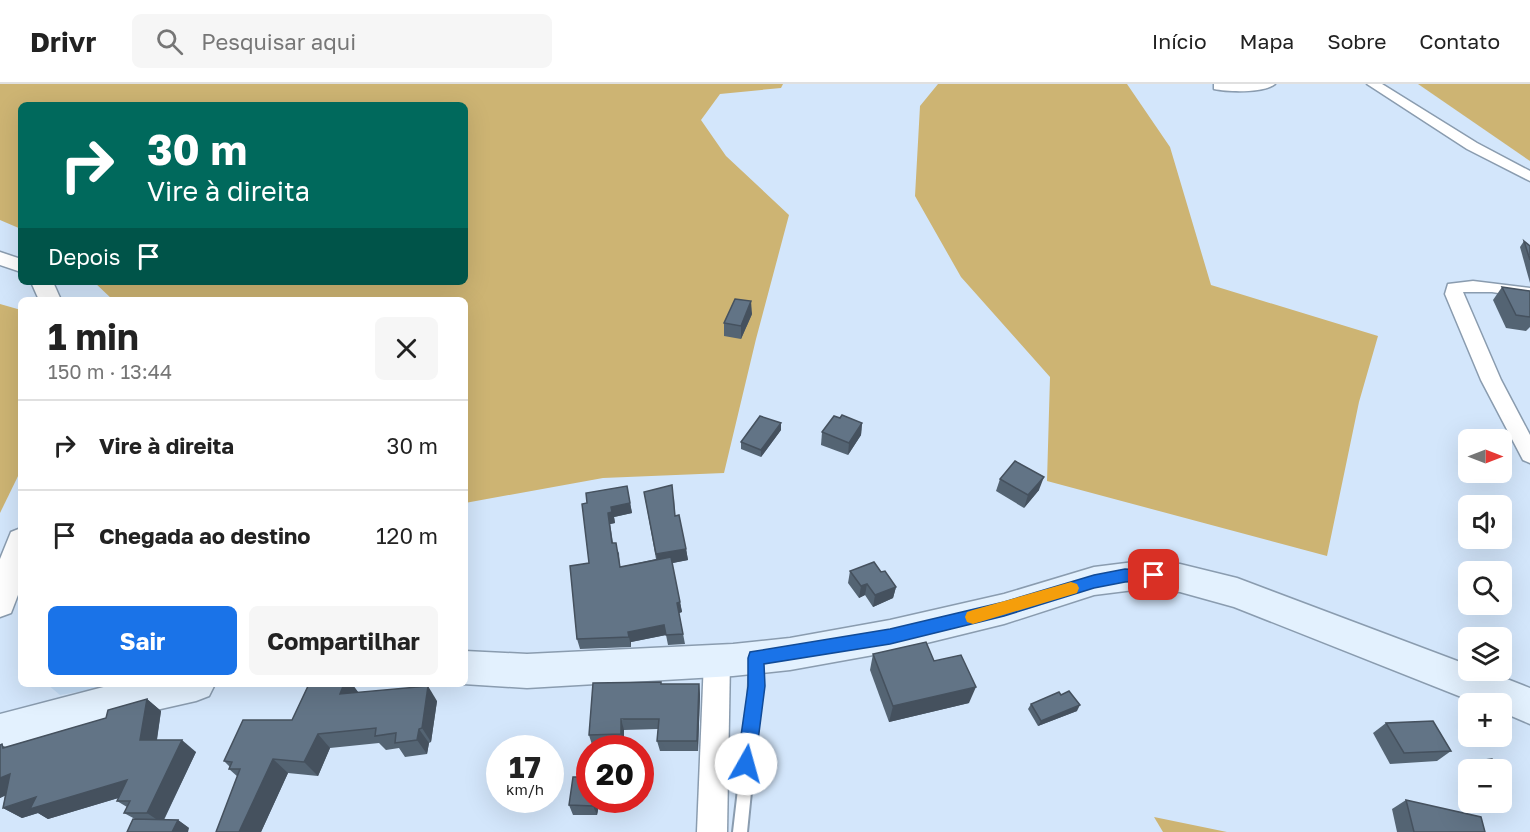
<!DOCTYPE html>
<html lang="pt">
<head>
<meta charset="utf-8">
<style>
  body { margin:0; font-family:"Golos Text",sans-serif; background:#f6f6f6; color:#222; height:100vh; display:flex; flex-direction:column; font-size:22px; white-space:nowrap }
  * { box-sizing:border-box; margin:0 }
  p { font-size:20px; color:#767676 }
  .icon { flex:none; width:33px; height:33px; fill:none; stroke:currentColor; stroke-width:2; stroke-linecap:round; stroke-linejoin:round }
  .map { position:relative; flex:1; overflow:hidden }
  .drawer { position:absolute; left:18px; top:213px; width:450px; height:390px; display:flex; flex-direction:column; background:#fff; border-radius:9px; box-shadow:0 6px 24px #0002 }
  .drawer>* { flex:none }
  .banner { position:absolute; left:18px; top:18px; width:450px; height:183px; border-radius:9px; box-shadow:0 6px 24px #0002; background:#00695c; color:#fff; overflow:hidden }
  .needle { width:39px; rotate:90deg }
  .fabs { position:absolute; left:1458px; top:345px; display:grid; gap:12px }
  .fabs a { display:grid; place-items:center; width:54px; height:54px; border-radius:9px; background:#fff; box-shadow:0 6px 24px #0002; font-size:30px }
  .speed { position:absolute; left:486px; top:651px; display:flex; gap:12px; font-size:30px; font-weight:700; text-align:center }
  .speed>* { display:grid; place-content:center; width:78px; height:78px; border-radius:50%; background:#fff; box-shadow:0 6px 24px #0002; line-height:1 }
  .speed small { font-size:15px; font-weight:400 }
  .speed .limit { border:9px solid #d22; background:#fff; color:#111 }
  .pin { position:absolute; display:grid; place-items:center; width:51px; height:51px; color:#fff; margin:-26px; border-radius:12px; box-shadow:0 3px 9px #0006 }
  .me { position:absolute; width:66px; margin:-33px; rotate:7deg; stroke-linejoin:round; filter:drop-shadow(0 0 4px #0008) }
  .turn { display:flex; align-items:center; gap:21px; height:126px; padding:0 30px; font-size:27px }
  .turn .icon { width:78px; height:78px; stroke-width:2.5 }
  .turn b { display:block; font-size:42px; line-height:51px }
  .then { display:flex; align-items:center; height:57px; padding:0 30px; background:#0003; gap:12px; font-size:22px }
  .round { display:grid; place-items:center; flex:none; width:63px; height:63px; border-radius:9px; background:#f6f6f6 }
  .overview { display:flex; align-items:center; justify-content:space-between; height:102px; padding:0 30px }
  h1 { font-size:36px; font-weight:700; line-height:45px }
  .button { display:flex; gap:12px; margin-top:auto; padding:12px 30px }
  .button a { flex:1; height:69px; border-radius:9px; background:#1a73e8; color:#fff; font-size:24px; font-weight:700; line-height:69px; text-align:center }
  .button a+a { background:#f6f6f6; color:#222 }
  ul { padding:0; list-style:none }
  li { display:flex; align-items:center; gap:18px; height:90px; padding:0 30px; border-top:2px solid #e0e0e0 }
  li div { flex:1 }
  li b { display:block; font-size:22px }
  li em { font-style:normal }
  header { display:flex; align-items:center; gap:36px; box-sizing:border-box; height:84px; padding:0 30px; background:#fff; border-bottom:2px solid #e0e0e0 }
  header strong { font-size:28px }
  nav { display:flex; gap:33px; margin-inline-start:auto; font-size:21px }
  .search { width:420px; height:54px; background:#f6f6f6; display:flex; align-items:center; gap:15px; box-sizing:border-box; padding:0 21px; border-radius:9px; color:#767676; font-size:22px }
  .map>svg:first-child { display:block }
  .built { fill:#c0daf4 }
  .green { fill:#cdb473 }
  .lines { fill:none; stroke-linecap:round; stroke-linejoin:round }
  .service-casing { stroke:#8a9caf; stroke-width:4 }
  .minor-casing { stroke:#8a9caf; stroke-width:3 }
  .tertiary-casing { stroke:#8a9caf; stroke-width:3 }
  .secondary-casing { stroke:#8a9caf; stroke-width:3 }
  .service { fill:#fff; fill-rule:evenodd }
  .minor { fill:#fff; fill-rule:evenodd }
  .tertiary { fill:#fff; fill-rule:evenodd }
  .secondary { fill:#e3f1fe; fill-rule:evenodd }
  .wall { fill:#546473 }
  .shaded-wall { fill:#45515e }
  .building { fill:#627486; stroke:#45515e; stroke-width:1.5 }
  .route { fill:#1a73e8; stroke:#114b97; stroke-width:1.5 }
  .slow { fill:#f59e0b }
</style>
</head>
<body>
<header>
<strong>Drivr</strong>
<div class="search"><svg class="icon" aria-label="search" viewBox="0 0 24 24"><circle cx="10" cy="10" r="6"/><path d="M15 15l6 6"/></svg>Pesquisar aqui</div>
<nav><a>Início</a><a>Mapa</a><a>Sobre</a><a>Contato</a></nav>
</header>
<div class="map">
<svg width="1530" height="748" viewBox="0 0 1530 748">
  <rect width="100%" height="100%" fill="#d3e6fb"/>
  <path class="built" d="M 47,600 L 124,600 L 60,611 Z"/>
  <g class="green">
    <path d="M 0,0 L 783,0 L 781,4 L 720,10 L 701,36 L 726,72 L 789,131 L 756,255 L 724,389 L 603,394 L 465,419 L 465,216 L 113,216 L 94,198 L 465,198 L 465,21 L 21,21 L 21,145 L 0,136 Z"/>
    <path d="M 938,0 L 1127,0 L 1170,63 L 1211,201 L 1378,252 L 1359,318 L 1327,472 L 1047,397 L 1050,293 L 961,193 L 915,112 L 920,22 Z"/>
    <path d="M 1418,0 L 1530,0 L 1530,77 Z"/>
    <path d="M 0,220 L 21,226 L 21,386 L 0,429 Z"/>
    <path d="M 1154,733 L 1227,748 L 1163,748 Z"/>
  </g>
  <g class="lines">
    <g class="service-casing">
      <path id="service" d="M 756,571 L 761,573 L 762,577 L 762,598 L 747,748 L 733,748 L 748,620 L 750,577 L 751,573 Z"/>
    </g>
    <g class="minor-casing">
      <g id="minor">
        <path d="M 1214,0 L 1275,0 C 1264,9 1229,8 1214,5 Z"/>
        <path d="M 1367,0 L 1382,0 L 1477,59 L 1530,87 L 1530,97 L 1467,65 Z"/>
        <path d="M 1473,197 L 1530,204 L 1530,214 L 1492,208 L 1463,208 L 1501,296 L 1530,351 L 1530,379 L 1523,376 L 1481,296 L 1445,210 L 1448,200 Z"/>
        <path d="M 717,565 L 726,568 L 730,576 L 727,748 L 697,748 L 704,576 L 708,568 Z"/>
      </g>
    </g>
    <g class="tertiary-casing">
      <g id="tertiary">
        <path d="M 0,168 L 21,175 L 21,188 L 0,181 Z"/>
        <path d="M 31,198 L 53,198 L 61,216 L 39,216 Z"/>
        <path d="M 21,444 L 21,503 L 11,529 L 0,533 L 0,475 L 11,448 Z"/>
      </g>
    </g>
    <g class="secondary-casing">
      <g id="secondary">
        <path d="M 1142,477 L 1180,480 L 1237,494 L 1468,581 L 1468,586 L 1484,586 L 1530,604 L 1530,640 L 1502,628 L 1502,620 L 1479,620 L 1234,523 L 1180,508 L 1142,505 L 1094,511 L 1004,540 L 890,568 L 790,586 L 733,592 L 527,604 L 463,600 L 465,567 L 527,570 L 733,560 L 790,554 L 890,536 L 1004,510 L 1094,483 Z"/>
        <path d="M 115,600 L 215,600 L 209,612 L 196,617 L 81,643 L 0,668 L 0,630 Z"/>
      </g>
    </g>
    <use href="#service" class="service"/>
    <use href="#minor" class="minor"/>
    <use href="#tertiary" class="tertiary"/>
    <use href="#secondary" class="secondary"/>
  </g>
  <g class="wall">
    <path d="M 1524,157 L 1530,162 L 1530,199 L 1520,163 Z"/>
    <path d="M 1502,203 L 1530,207 L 1530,243 L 1526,247 L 1506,244 L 1493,216 Z"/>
    <path d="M 752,230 L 741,255 L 724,252 L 724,239 Z"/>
    <path d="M 862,339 L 861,351 L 848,371 L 821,361 L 822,348 Z"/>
    <path d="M 781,346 L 761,373 L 741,365 L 741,358 Z"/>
    <path d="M 1000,395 L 1039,406 L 1024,424 L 996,407 Z"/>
    <path d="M 627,402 L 632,429 L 614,433 L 615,439 L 610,440 L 613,459 L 619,469 L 620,483 L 656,475 L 644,408 L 674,414 L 675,432 L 686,465 L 688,476 L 672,479 L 680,518 L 682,528 L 679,529 L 685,560 L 668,561 L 666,551 L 631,558 L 631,563 L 580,565 L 577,555 L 589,479 L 587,419 Z"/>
    <path d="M 850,487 L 881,488 L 896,503 L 893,514 L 873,523 L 865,511 L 859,514 L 848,499 Z"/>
    <path d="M 873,570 L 934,577 L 969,619 L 889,638 L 870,586 Z"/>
    <path d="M 309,600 L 352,600 L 358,608 L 437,617 L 431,658 L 429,659 L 427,670 L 405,673 L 399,664 L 386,666 L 379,659 L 330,664 L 318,692 L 288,689 L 261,748 L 216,748 L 238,693 L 229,685 L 230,683 L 224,677 L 292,636 Z"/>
    <path d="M 699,600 L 700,611 L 698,667 L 660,667 L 657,657 L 658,645 L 624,646 L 624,660 L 592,661 L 589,651 Z"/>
    <path d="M 1061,611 L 1077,627 L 1038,642 L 1028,625 L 1031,620 Z"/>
    <path d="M 147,615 L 161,627 L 157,656 L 196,668 L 164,736 L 178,736 L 189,744 L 135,735 L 124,729 L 127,723 L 117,717 L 118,714 L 48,735 L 38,729 L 22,734 L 3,724 L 5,711 L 0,714 L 0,661 L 6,663 L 106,634 Z"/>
    <path d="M 1386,639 L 1451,667 L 1437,677 L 1390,680 L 1373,649 Z"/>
    <path d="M 1475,677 L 1499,686 L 1469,686 L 1467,682 Z"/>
    <path d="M 590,716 L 600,716 L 597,731 L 573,731 L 569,721 Z"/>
    <path d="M 1406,716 L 1485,748 L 1397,748 L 1392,725 Z"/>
  </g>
  <g class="shaded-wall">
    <path d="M 751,217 L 752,230 L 741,255 L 741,242 Z"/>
    <path d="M 781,339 L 781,346 L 761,373 L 761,366 Z"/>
    <path d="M 862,339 L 861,351 L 848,371 L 849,359 Z"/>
    <path d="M 1044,393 L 1039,406 L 1024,424 L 1028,411 Z"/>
    <path d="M 630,419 L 632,429 L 614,433 L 615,439 L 610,440 L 615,470 L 608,429 L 611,423 Z"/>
    <path d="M 686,465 L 688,476 L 658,482 L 656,470 Z"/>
    <path d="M 867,500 L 865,511 L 859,514 L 861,502 Z"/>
    <path d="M 896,503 L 893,514 L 873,523 L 875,511 Z"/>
    <path d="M 680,518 L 682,528 L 679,529 L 677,519 Z"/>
    <path d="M 664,541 L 666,551 L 631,558 L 631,563 L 628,548 Z"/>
    <path d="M 344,600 L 352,600 L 358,608 L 340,610 Z"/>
    <path d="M 699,600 L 700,611 L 698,667 L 697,657 Z"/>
    <path d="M 428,602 L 437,617 L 431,658 L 422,644 Z"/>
    <path d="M 976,603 L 969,619 L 889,638 L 893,622 Z"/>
    <path d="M 147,615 L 161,627 L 155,667 L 140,656 Z"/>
    <path d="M 1080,621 L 1077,627 L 1038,642 L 1041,637 Z"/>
    <path d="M 621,635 L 624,646 L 624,660 L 621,650 Z"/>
    <path d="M 419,645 L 429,659 L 427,670 L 417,656 Z"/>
    <path d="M 318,650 L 330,664 L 318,692 L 304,678 Z"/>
    <path d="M 182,656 L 196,668 L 162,739 L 147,729 Z"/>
    <path d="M 273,675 L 288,689 L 261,748 L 239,748 Z"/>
    <path d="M 10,690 L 29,701 L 0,714 L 0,694 Z"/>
    <path d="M 127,696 L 142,707 L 48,735 L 38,729 L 22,734 L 3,724 L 36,713 Z"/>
    <path d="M 594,716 L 600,716 L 597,731 L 593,722 Z"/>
    <path d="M 178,736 L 189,744 L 188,748 L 172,748 Z"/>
  </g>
  <g class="building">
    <path d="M 1524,157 L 1530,162 L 1530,176 Z"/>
    <path d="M 1502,203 L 1530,207 L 1530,233 L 1516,231 Z"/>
    <path d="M 735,215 L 751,217 L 741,242 L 724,239 Z"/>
    <path d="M 842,331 L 862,339 L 849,359 L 822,348 L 834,332 L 840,334 Z"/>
    <path d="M 760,332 L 781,339 L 761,366 L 741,358 Z"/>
    <path d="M 1015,377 L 1044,393 L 1028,411 L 1000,395 Z"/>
    <path d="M 672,401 L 675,432 L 679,431 L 686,465 L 656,470 L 644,408 Z"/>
    <path d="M 627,402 L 630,419 L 611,423 L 612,428 L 608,429 L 612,459 L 616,459 L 620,483 L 671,473 L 680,518 L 677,519 L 683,550 L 666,551 L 664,541 L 628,548 L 629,553 L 577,555 L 570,482 L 589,479 L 582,420 L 587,419 L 586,409 Z"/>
    <path d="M 874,478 L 881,488 L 885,487 L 896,503 L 875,511 L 867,500 L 861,502 L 850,487 Z"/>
    <path d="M 926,558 L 934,577 L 961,571 L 976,603 L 893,622 L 873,570 Z"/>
    <path d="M 661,598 L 661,600 L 699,600 L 697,657 L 657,657 L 659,635 L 621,635 L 621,650 L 589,651 L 593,599 Z"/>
    <path d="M 309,600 L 344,600 L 340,610 L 428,602 L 422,644 L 419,645 L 417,656 L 395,659 L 396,649 L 375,652 L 376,644 L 318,650 L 304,678 L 273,675 L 239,748 L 216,748 L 240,685 L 229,685 L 232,678 L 224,677 L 243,636 L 292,636 Z"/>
    <path d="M 1069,607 L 1080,621 L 1041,637 L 1031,620 L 1059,608 L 1061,611 Z"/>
    <path d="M 147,615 L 140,656 L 182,656 L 147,729 L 124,729 L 130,717 L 117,717 L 127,696 L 30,725 L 36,713 L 3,724 L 10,690 L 0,694 L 0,661 L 2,660 L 3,664 L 106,634 L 108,626 Z"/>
    <path d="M 1433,637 L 1451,667 L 1404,669 L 1386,639 Z"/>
    <path d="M 1492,675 L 1499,686 L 1480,686 L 1475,677 Z"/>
    <path d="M 573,693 L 590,693 L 590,716 L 594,716 L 593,722 L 569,721 Z"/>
    <path d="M 1406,716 L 1481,733 L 1485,748 L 1414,748 Z"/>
    <path d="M 133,735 L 178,736 L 172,748 L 127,748 Z"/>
  </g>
  <path class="route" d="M 1125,485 L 1160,487 L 1162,491 L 1160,496 L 1125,498 L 1094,504 L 1004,532 L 890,560 L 764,580 L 765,602 L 755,680 L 753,687 L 746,689 L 740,687 L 737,680 L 748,602 L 748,574 L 750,568 L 890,545 L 1004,518 L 1094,491 Z"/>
  <path class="slow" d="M 1071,498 L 1077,500 L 1079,504 L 1077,509 L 973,540 L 967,538 L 965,533 L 967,528 L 973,526 Z"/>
</svg>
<div class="fabs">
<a><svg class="needle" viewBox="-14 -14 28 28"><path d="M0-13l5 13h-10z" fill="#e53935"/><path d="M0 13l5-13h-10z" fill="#767676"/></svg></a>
<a><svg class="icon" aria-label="sound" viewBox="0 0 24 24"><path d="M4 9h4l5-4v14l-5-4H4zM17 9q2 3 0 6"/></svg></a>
<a><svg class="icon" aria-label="search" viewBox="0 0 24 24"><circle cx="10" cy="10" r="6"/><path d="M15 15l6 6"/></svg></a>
<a><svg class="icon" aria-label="layers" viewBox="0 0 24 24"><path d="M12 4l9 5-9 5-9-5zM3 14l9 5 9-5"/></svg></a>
<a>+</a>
<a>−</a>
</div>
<div class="speed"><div>17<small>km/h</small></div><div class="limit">20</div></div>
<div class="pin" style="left:1154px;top:491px;background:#d93025"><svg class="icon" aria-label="arrive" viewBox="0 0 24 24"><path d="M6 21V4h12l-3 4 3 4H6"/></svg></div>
<svg class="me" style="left:746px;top:680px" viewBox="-20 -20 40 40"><circle r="19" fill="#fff"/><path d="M0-13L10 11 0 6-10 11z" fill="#1a73e8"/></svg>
<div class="banner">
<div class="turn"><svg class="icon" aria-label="right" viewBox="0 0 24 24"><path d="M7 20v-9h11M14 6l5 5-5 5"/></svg><div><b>30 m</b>Vire à direita</div></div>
<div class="then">Depois<svg class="icon" aria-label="arrive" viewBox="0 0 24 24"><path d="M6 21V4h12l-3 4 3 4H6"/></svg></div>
</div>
<section class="drawer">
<div class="overview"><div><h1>1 min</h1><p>150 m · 13:44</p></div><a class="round"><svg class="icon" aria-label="close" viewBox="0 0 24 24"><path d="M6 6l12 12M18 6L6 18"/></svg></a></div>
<ul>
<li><svg class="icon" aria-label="right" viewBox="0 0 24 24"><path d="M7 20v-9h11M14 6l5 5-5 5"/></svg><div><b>Vire à direita</b></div><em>30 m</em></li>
<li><svg class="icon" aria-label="arrive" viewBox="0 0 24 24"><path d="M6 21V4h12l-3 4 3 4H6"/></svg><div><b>Chegada ao destino</b></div><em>120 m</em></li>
</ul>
<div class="button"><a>Sair</a><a>Compartilhar</a></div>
</section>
</div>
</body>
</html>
